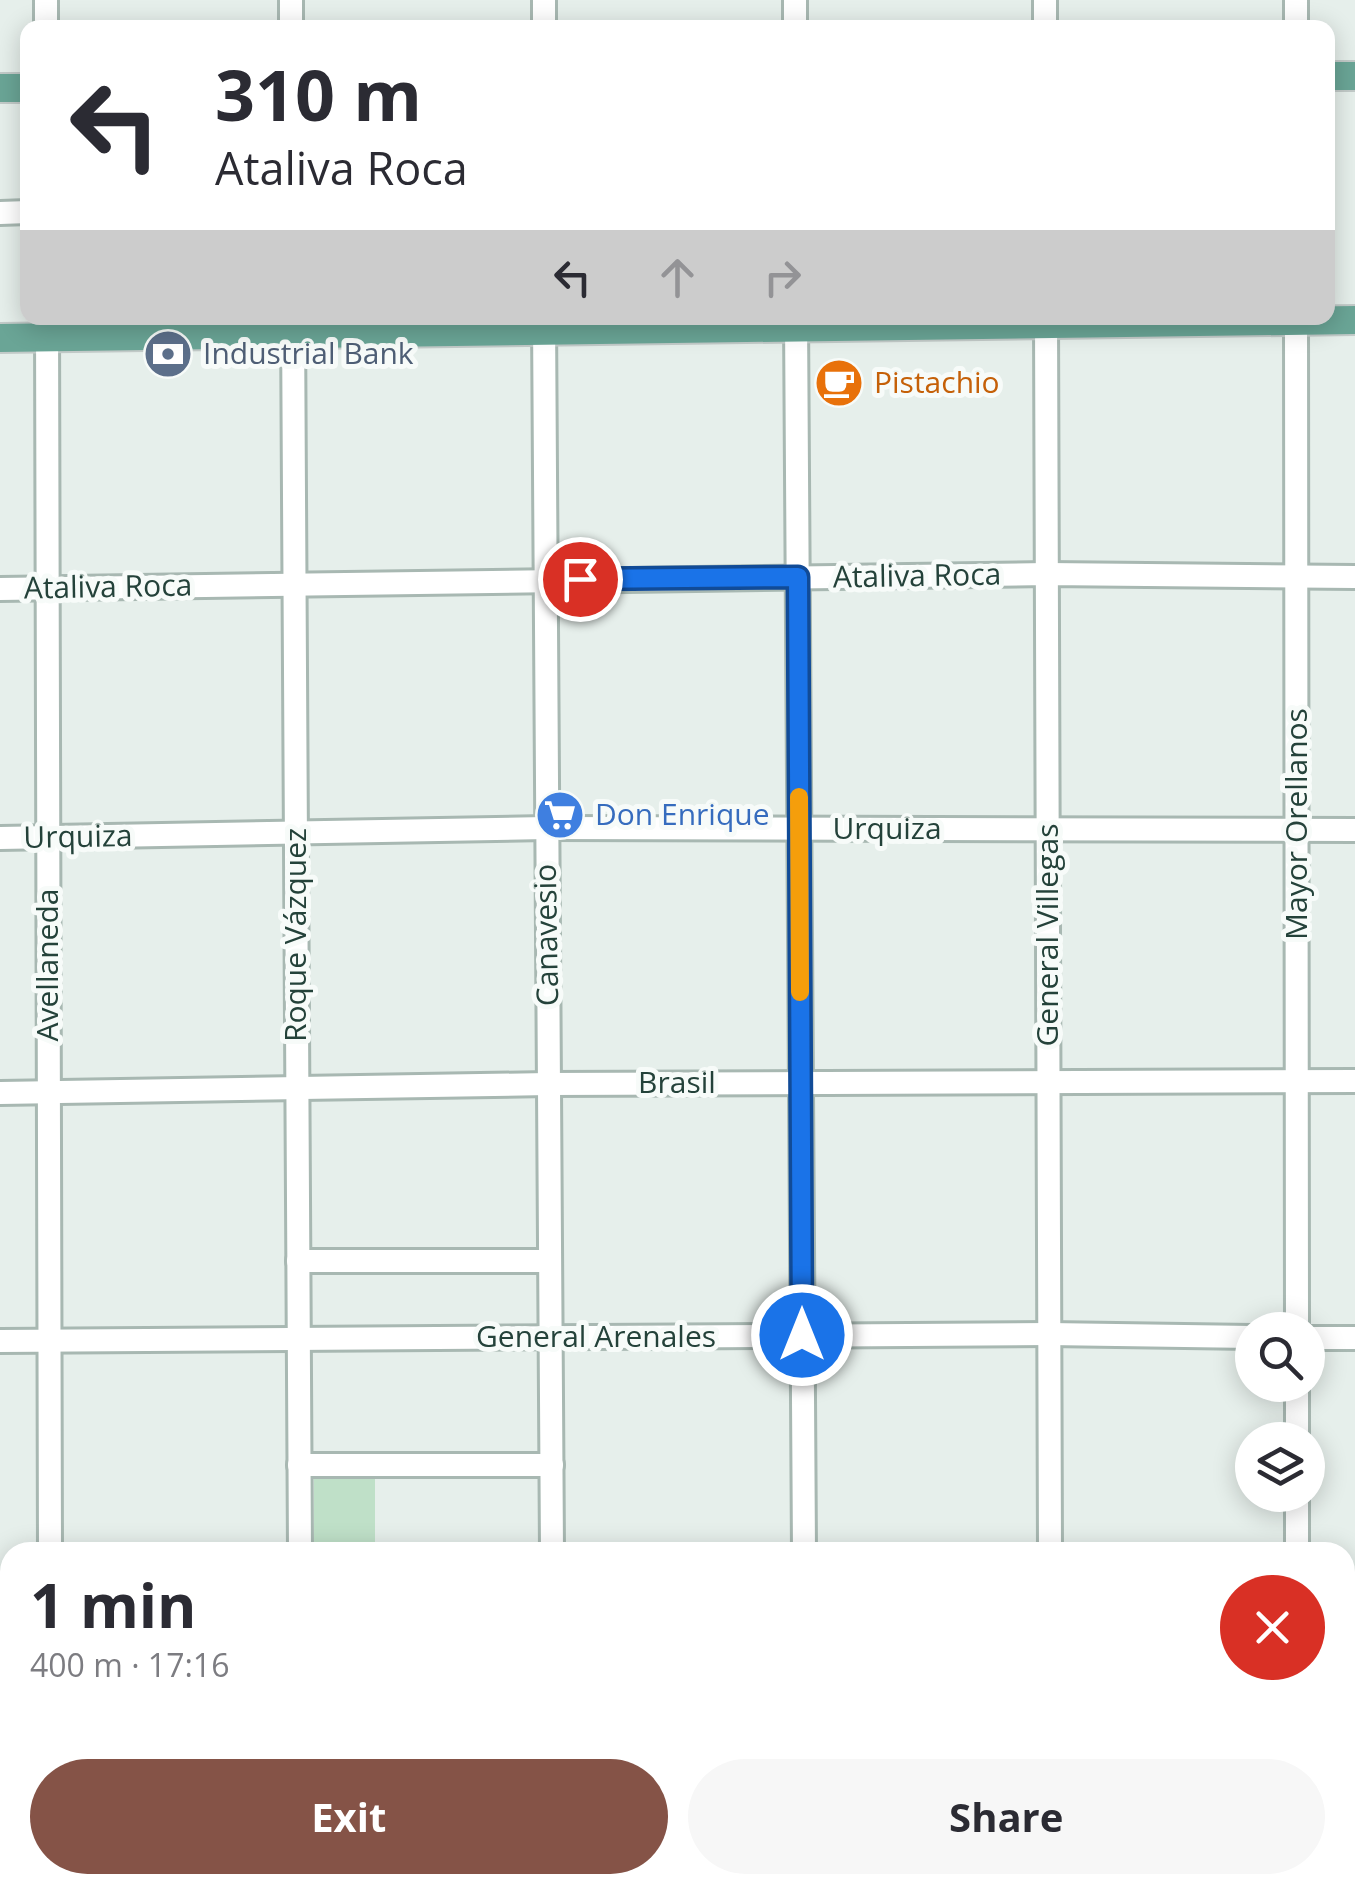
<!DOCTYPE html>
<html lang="en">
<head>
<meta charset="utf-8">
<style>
  body { margin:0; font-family:"Open Sans",sans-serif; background:#f7f7f7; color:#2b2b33; height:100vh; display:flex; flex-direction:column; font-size:38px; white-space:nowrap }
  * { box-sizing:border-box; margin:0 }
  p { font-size:32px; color:#7c7c81 }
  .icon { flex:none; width:55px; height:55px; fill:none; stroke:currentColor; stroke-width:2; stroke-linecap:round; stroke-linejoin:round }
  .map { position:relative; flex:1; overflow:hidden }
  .sheet { position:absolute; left:0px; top:1542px; width:1355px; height:352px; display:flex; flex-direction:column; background:#fff; border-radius:30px 30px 0 0; box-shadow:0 5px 25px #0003 }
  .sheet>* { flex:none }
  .hud { position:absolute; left:20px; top:20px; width:1315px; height:305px; border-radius:20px; box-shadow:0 5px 25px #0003; background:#fff; color:#2b2b33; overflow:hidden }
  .buttons { position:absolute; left:1235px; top:1312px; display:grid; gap:20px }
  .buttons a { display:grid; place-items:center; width:90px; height:90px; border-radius:50%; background:#fff; box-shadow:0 5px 25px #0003; font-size:50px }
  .pin { position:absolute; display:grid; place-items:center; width:85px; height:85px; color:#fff; margin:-42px; border:5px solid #fff; border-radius:50%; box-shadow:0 2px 10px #0007 }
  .me { position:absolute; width:110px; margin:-55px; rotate:0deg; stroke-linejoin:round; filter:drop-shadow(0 0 8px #0008) }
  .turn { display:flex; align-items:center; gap:35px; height:210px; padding:0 30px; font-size:45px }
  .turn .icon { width:130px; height:130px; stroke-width:2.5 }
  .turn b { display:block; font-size:70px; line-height:85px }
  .lanes { display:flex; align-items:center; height:95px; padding:0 30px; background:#0003; justify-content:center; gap:50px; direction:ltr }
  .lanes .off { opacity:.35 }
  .round { display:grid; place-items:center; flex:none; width:105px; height:105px; border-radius:52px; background:#f7f7f7 }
  .head { display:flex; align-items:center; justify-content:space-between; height:170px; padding:0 30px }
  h1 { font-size:60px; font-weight:700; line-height:75px }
  .action { display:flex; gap:20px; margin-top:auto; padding:20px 30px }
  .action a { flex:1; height:115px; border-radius:60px; background:#855347; color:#fff; font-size:40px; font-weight:700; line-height:115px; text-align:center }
  .action a+a { background:#f7f7f7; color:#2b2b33 }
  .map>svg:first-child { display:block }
  .green { fill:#bfe0c8 }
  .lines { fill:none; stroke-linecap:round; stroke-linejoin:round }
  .minor-casing { stroke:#a8b8b2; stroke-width:28 }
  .major-casing { stroke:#c2cac8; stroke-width:32 }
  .minor { stroke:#fff; stroke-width:22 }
  .major { stroke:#6aa596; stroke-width:28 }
  .route-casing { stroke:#114b97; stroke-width:25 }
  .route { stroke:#1a73e8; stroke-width:18 }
  .slow { stroke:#f59e0b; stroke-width:18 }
  .labels { text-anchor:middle; stroke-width:10; stroke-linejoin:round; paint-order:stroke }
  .service-label { font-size:30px; fill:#4e5e75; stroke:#f7fbf9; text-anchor:start }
  .food-label { font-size:30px; fill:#c56008; stroke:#f7fbf9; text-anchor:start }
  .street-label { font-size:30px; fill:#24423a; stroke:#f7fbf9 }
  .shop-label { font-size:30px; fill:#366cbe; stroke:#f7fbf9; text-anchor:start }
</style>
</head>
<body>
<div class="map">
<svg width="1355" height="1893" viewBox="0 0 1355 1893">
  <rect width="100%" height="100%" fill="#e6efeb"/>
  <path class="green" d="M 314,1474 L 375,1475 L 375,1552 L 314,1552 Z"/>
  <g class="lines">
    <g class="minor-casing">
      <g id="minor">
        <path d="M 46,0 L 46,28"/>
        <path d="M 291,28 L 291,0"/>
        <path d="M 544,28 L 544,0"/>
        <path d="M 795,28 L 795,0"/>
        <path d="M 1045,28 L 1045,0"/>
        <path d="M 1296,28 L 1296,0"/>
        <path d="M 0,213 L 28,212"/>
        <path d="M 47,318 L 50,1552"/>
        <path d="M 293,318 L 300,1552"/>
        <path d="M 544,318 L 552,1552"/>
        <path d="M 796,318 L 804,1552"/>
        <path d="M 1046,318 L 1050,1552"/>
        <path d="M 1296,318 L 1297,1330"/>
        <path d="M 0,589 L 1047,574 L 1355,577"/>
        <path d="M 0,838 L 546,828 L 1355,830"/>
        <path d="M 0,1093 L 548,1084 L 1355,1081"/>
        <path d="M 298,1261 L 550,1261"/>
        <path d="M 1308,1338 L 1355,1338"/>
        <path d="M 0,1341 L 1049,1334 L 1252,1337"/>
        <path d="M 1297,1385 L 1297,1440"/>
        <path d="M 299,1465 L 552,1465"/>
        <path d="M 1297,1495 L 1297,1552"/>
        <path d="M 1345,1586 L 1355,1586"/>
        <path d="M 0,1595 L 10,1594"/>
        <path d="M 1345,1835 L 1355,1835"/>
        <path d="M 0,1848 L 10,1847"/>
        <path d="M 52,1885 L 52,1893"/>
        <path d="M 302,1885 L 302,1893"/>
        <path d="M 553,1885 L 554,1893"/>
        <path d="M 806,1885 L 806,1893"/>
        <path d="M 1051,1885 L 1051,1893"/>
        <path d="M 1298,1885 L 1298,1893"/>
      </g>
    </g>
    <g class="major-casing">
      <g id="major">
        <path d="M 1328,76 L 1355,76"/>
        <path d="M 0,88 L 28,88"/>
        <path d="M 0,338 L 1355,320"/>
      </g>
    </g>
    <use href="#minor" class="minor"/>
    <use href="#major" class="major"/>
  </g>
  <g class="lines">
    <g class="route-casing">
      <path id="route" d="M 580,579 L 798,577 L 802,1335"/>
    </g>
    <use href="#route" class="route"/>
    <path class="slow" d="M 799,797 L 800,992"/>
  </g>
  <defs>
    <g id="bank-disc" transform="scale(2.5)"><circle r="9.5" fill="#5c6f8a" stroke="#f7fbf9"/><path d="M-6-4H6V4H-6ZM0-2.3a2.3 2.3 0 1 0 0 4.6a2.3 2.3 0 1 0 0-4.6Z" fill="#fff"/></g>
    <g id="cafe-disc" transform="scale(2.5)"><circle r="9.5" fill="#e8710a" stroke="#f7fbf9"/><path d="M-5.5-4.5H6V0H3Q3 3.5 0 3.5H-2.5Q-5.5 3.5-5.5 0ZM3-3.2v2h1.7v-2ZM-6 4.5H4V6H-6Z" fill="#fff"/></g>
    <g id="supermarket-disc" transform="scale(2.5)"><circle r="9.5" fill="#3f7fe0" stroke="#f7fbf9"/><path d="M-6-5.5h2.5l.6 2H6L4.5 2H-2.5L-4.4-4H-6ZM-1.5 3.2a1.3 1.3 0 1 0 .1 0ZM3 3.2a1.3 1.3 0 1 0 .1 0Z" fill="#fff"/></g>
  </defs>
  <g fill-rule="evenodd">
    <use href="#bank-disc" x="168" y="354"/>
    <use href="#cafe-disc" x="839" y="383"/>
    <use href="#supermarket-disc" x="560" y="815"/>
  </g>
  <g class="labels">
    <g class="service-label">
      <text x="203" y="364">Industrial Bank</text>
    </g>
    <g class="food-label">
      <text x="874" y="393">Pistachio</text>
    </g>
    <g class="street-label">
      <text transform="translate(917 576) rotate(-1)" y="10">Ataliva Roca</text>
      <text transform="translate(108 587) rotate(-1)" y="10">Ataliva Roca</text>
      <text transform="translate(1297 824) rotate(-90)" y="10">Mayor Orellanos</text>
      <text x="887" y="839">Urquiza</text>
      <text transform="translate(78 837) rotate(-1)" y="10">Urquiza</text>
      <text transform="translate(296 935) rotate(-90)" y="10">Roque Vázquez</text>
      <text transform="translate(547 935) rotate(-91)" y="10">Canavesio</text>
      <text transform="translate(1048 935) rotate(-90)" y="10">General Villegas</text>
      <text transform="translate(48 965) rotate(-90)" y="10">Avellaneda</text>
      <text x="677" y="1093">Brasil</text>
      <text x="596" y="1347">General Arenales</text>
    </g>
    <g class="shop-label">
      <text x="595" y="825">Don Enrique</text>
    </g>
  </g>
</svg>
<div class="buttons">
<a><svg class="icon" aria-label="search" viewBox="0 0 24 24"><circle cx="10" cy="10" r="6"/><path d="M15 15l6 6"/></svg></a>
<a><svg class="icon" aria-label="layers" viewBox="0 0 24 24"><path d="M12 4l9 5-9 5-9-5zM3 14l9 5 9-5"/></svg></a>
</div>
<div class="pin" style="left:580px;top:579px;background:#d93025"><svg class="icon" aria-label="arrive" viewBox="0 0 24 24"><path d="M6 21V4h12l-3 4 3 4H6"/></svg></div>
<svg class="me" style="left:802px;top:1335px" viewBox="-20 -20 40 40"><circle r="17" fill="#1a73e8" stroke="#fff" stroke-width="3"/><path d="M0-11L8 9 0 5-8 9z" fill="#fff"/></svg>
<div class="hud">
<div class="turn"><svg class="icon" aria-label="left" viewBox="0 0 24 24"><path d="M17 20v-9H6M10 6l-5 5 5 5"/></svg><div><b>310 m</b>Ataliva Roca</div></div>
<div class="lanes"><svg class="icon" aria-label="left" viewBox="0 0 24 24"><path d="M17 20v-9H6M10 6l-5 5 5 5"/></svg><svg class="icon off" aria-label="ahead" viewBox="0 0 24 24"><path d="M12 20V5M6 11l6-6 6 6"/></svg><svg class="icon off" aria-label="right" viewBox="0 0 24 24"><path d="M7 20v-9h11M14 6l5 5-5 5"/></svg></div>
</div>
<section class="sheet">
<div class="head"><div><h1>1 min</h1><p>400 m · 17:16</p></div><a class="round" style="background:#d93025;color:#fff"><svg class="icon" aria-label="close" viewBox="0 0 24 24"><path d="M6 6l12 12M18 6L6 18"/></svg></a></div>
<div class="action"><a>Exit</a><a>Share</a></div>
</section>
</div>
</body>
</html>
